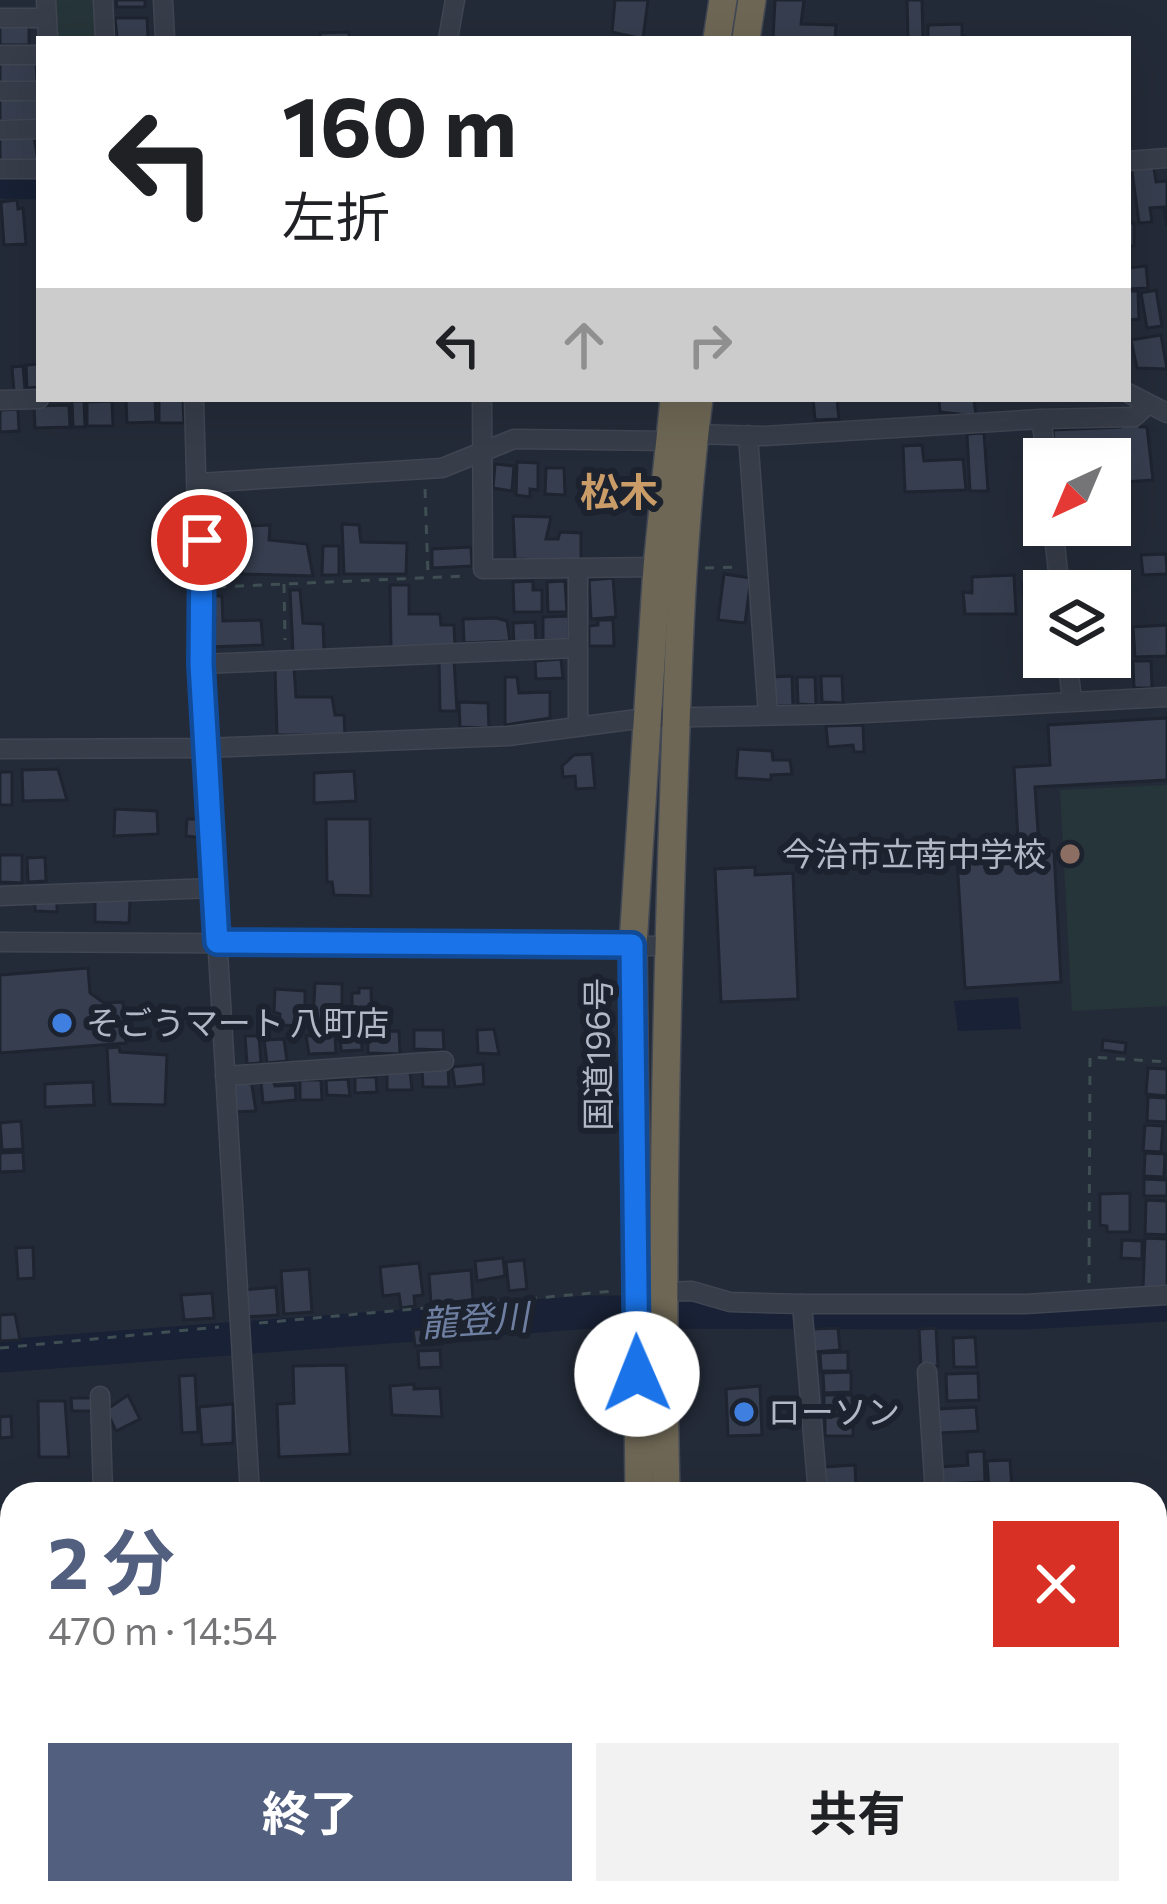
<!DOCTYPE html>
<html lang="ja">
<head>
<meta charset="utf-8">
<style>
  body { margin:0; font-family:Commissioner,"Noto Sans JP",sans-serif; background:#f2f2f2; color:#202124; height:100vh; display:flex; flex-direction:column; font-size:45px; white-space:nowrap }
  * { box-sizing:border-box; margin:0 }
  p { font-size:39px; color:#757577 }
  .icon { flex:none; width:66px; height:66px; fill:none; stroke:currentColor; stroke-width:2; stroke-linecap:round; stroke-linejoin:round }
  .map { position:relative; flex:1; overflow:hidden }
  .drawer { position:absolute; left:0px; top:1482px; width:1167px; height:423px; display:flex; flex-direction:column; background:#fff; border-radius:36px 36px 0 0; box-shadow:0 12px 48px #0002 }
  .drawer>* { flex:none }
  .hud { position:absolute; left:36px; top:36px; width:1095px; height:366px; border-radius:0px; box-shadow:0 12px 48px #0002; background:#fff; color:#202124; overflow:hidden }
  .needle { width:78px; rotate:224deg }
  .tools { position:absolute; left:1023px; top:438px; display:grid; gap:24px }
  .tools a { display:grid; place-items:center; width:108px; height:108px; border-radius:0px; background:#fff; box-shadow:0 12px 48px #0002; font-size:60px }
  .pin { position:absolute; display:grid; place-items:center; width:102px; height:102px; color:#fff; margin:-51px; border:6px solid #fff; border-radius:50%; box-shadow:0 3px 12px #0007 }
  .me { position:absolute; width:132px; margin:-66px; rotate:359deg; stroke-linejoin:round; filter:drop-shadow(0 0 9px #0008) }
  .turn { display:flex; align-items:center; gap:42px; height:252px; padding:0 48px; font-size:54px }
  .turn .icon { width:156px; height:156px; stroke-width:2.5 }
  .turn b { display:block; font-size:84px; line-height:102px }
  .lanes { display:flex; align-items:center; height:114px; padding:0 48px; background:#0003; justify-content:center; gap:60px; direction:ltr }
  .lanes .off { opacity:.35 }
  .round { display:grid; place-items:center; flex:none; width:126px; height:126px; border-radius:0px; background:#f2f2f2 }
  .headline { display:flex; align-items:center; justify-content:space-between; height:204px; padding:0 48px }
  h1 { font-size:72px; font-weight:700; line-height:90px; color:#525f7f }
  .button { display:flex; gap:24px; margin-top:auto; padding:24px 48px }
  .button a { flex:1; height:138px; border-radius:0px; background:#525f7f; color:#fff; font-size:48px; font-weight:700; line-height:138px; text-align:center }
  .button a+a { background:#f2f2f2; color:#202124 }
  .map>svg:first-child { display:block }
  .green { fill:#263539 }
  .water { fill:#182135 }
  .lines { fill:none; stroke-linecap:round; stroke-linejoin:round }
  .river { stroke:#182135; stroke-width:33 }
  .building { fill:#363e4f; stroke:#1e2430; stroke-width:3 }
  .minor-casing { stroke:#404652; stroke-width:21 }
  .highway-casing { stroke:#424854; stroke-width:30 }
  .path { stroke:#3e4e52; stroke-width:3; stroke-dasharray:9 9; stroke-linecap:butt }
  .minor { stroke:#373d49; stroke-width:18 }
  .highway { stroke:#6e6755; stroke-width:27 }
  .route-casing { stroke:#114b97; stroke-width:30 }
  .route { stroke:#1a73e8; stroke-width:21 }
  .education-dot { fill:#8d6e63; stroke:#1c222e; stroke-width:4.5 }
  .shop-dot { fill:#3f7fe0; stroke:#1c222e; stroke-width:4.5 }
  .labels { text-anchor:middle; stroke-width:12; stroke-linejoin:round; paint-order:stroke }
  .poi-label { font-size:33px; fill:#b2b8c5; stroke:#1c222e; text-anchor:start }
  .street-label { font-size:33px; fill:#b2b8c5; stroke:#1c222e }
  .water-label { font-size:36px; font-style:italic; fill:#6e7fa1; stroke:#1c222e }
  .quarter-label { font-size:39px; font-weight:bold; fill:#ca9c68; stroke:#1c222e }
</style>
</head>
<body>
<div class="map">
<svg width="1167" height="1904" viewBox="0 0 1167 1904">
  <rect width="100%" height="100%" fill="#242b38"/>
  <g class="green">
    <path d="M 56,0 L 100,0 L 102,39 L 57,39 Z"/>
    <path d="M 1167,785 L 1167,1006 L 1072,1011 L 1060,790 Z"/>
  </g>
  <path class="water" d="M 1018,997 L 1021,1029 L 958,1031 L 954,1001 Z"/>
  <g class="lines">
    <g class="river">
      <path d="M 0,182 L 39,183"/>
      <path d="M 0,1356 L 590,1312 L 1027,1313 L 1167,1305"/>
    </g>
  </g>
  <g class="building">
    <path d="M 116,0 L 145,0 L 145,7 L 117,7 Z"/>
    <path d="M 615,0 L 648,0 L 643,39 L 612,32 Z"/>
    <path d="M 775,0 L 804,0 L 801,24 L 836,25 L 835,39 L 773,39 Z"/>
    <path d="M 907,0 L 922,0 L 923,39 L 908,39 Z"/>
    <path d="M 115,18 L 147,18 L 148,38 L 117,38 Z"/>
    <rect x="0" y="24" width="29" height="21"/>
    <path d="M 962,24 L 962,35 L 970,39 L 928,39 L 928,25 Z"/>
    <path d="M 349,32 L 349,39 L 320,39 L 320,33 Z"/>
    <path d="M 0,60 L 36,60 L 37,83 L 0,83 Z"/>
    <rect x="0" y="99" width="39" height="22"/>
    <path d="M 0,136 L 34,136 L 38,161 L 0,161 Z"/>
    <path d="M 1153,161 L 1156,182 L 1167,181 L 1167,226 L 1164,207 L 1150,208 L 1152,222 L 1139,223 L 1131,164 Z"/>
    <path d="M 17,200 L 18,209 L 23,208 L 26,244 L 4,245 L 1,202 Z"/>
    <rect x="1128" y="223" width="6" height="23"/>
    <path d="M 1146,266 L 1148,288 L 1128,289 L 1128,268 Z"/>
    <path d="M 1156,290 L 1162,326 L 1147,328 L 1141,293 Z"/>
    <path d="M 1128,291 L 1138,291 L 1139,319 L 1128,320 Z"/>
    <path d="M 1161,335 L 1167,369 L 1137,368 L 1131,340 Z"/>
    <path d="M 39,364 L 39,387 L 27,388 L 26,365 Z"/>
    <path d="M 23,366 L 25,390 L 14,391 L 12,367 Z"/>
    <path d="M 813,399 L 837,399 L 839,419 L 815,420 Z"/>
    <path d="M 939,399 L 974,399 L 976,416 L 940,412 Z"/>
    <path d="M 126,400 L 155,400 L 156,422 L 127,423 Z"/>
    <path d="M 159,400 L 183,400 L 184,423 L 159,423 Z"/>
    <path d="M 72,401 L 84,401 L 85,427 L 73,427 Z"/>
    <path d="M 112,401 L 113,426 L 87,426 L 87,402 Z"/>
    <path d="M 69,405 L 70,427 L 35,428 L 34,406 Z"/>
    <path d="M 18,409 L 19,431 L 0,432 L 0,410 Z"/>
    <path d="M 1120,419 L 1140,419 L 1140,427 L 1147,427 L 1153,480 L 1110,483 L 1110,459 L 1055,459 L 1053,430 L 1120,427 Z"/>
    <path d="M 984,433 L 988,491 L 970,491 L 967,434 Z"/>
    <path d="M 922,445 L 924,461 L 963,459 L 966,490 L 905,492 L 903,446 Z"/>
    <path d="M 517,462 L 538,463 L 538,490 L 530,489 L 530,497 L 516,495 Z"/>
    <path d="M 495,464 L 514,466 L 512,491 L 493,488 Z"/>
    <path d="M 546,468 L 564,468 L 565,495 L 545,494 Z"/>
    <path d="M 513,516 L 551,517 L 546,539 L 558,539 L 560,532 L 581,533 L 581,561 L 515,559 Z"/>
    <path d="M 342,524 L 359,525 L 361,542 L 407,543 L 406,574 L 344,574 Z"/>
    <path d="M 270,525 L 269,540 L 307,544 L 313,576 L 242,574 L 246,526 Z"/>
    <path d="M 323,546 L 339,546 L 339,575 L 322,575 Z"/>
    <path d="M 471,547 L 472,566 L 432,568 L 432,549 Z"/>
    <path d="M 1166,554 L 1167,574 L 1143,575 L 1141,555 Z"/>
    <path d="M 724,574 L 751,578 L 745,623 L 718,620 Z"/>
    <path d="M 1014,575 L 1016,614 L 965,614 L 963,592 L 972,593 L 972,577 Z"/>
    <path d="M 613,578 L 616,617 L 591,619 L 589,580 Z"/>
    <path d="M 533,581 L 533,590 L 542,590 L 542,612 L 514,612 L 513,582 Z"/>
    <path d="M 565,581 L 567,612 L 548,612 L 547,582 Z"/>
    <path d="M 1046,582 L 1044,601 L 1024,603 L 1023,583 Z"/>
    <path d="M 390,585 L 409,585 L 409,614 L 440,614 L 441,625 L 454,625 L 455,647 L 391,649 Z"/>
    <path d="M 290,590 L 300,590 L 303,623 L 323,624 L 324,651 L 293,652 Z"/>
    <path d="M 209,596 L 222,596 L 223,621 L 261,620 L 263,645 L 210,647 Z"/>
    <path d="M 569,616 L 569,641 L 543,640 L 543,617 Z"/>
    <path d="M 496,618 L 507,621 L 510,641 L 464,643 L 463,619 Z"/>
    <path d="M 598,620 L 613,620 L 614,646 L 589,646 L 589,626 L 598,625 Z"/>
    <path d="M 535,622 L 536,644 L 514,644 L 513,623 Z"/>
    <path d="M 1167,625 L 1167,656 L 1135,657 L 1133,627 Z"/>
    <path d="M 454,659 L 457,711 L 440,711 L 439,660 Z"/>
    <path d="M 561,659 L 563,678 L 536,679 L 535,661 Z"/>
    <path d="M 1133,661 L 1151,661 L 1152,688 L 1134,688 Z"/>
    <path d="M 294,667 L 296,697 L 332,697 L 335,715 L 344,715 L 345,735 L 277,735 L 275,668 Z"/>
    <path d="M 792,676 L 793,706 L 774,706 L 772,677 Z"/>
    <path d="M 821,676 L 842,676 L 843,703 L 822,702 Z"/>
    <path d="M 505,677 L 517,677 L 519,693 L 550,692 L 550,718 L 505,725 Z"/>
    <path d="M 797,677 L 815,677 L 816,705 L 798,704 Z"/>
    <path d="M 459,702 L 488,703 L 489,728 L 460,727 Z"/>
    <path d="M 1167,718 L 1167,780 L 1035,787 L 1039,847 L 1054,852 L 1061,982 L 965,988 L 956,844 L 1018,841 L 1014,767 L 1050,765 L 1048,725 Z"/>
    <path d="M 863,725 L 864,752 L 854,752 L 853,745 L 828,747 L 826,726 Z"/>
    <path d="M 738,749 L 772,751 L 773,760 L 790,760 L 792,774 L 771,775 L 771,780 L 736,778 Z"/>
    <path d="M 592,754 L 595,788 L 576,789 L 575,776 L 563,777 L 562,766 L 574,755 Z"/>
    <path d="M 58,769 L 67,800 L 23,801 L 22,770 Z"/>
    <path d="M 354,771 L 356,801 L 314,803 L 314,773 Z"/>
    <rect x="0" y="772" width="12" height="33"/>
    <path d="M 115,809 L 157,811 L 158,834 L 114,836 Z"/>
    <path d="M 187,819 L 203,819 L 203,838 L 186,836 Z"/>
    <path d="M 326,819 L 370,819 L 371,896 L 334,895 L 332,882 L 327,882 Z"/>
    <path d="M 0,855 L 22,855 L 22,883 L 0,882 Z"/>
    <path d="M 45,857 L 46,881 L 28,882 L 27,858 Z"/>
    <path d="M 755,867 L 755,875 L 793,873 L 798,999 L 721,1002 L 715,869 Z"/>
    <path d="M 35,899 L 57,900 L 57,912 L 35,911 Z"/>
    <path d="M 95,900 L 130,900 L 129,923 L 95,922 Z"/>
    <path d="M 88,968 L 90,993 L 104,1003 L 123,1002 L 126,1043 L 0,1053 L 0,975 Z"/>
    <path d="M 315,983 L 342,984 L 342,1021 L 313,1020 Z"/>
    <path d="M 359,988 L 371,988 L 372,1019 L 352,1019 L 352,993 L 359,993 Z"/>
    <path d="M 275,989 L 305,991 L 305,1026 L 280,1025 L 280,1014 L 274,1012 Z"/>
    <path d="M 494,1029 L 499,1054 L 478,1053 L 477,1030 Z"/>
    <path d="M 340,1030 L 361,1030 L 362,1050 L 341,1051 Z"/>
    <path d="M 414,1030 L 443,1030 L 444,1050 L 414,1049 Z"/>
    <path d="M 399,1031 L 400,1054 L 368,1053 L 368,1032 Z"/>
    <path d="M 335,1035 L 336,1053 L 309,1054 L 306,1036 Z"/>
    <path d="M 245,1036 L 259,1036 L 261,1063 L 247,1064 Z"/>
    <path d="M 284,1039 L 287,1061 L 267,1063 L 264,1040 Z"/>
    <path d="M 1103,1040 L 1126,1043 L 1125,1053 L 1102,1050 Z"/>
    <path d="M 119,1047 L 120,1052 L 167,1055 L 165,1105 L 110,1104 L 107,1048 Z"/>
    <path d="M 483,1064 L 484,1084 L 455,1087 L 452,1067 Z"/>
    <path d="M 448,1068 L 449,1087 L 423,1087 L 422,1069 Z"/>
    <path d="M 1148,1068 L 1167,1069 L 1167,1096 L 1146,1094 Z"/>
    <path d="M 410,1071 L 412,1090 L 387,1090 L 387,1072 Z"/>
    <path d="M 355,1077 L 376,1077 L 377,1092 L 355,1093 Z"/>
    <path d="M 348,1079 L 350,1096 L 327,1095 L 326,1080 Z"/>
    <path d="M 251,1080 L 256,1111 L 234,1112 L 231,1081 Z"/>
    <path d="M 273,1080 L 275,1086 L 295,1085 L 296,1100 L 263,1103 L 261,1082 Z"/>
    <path d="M 300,1080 L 321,1080 L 322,1100 L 300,1100 Z"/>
    <path d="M 93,1082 L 94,1105 L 45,1107 L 45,1084 Z"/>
    <path d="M 1148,1097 L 1167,1098 L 1167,1122 L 1147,1121 Z"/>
    <path d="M 21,1121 L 23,1149 L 2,1150 L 0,1123 Z"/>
    <path d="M 1145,1125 L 1163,1126 L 1161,1152 L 1143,1151 Z"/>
    <path d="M 23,1152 L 24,1171 L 0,1172 L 0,1153 Z"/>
    <path d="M 1145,1153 L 1165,1154 L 1164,1177 L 1144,1176 Z"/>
    <path d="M 1144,1179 L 1167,1180 L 1167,1196 L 1144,1196 Z"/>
    <path d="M 1130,1193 L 1130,1232 L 1107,1232 L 1107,1226 L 1100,1225 L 1100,1194 Z"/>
    <path d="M 1146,1200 L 1167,1201 L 1167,1235 L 1145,1234 Z"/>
    <path d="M 1145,1238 L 1167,1239 L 1167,1289 L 1143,1288 Z"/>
    <path d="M 1122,1240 L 1142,1241 L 1142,1259 L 1121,1258 Z"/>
    <path d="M 33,1247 L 34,1278 L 18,1279 L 16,1248 Z"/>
    <path d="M 503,1258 L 505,1276 L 477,1281 L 475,1261 Z"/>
    <path d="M 524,1260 L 527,1289 L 509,1291 L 506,1262 Z"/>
    <path d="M 419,1263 L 423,1295 L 414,1296 L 415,1306 L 401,1308 L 399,1294 L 383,1296 L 380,1267 Z"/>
    <path d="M 309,1269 L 312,1312 L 284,1314 L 281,1271 Z"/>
    <path d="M 471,1270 L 473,1300 L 431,1304 L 429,1274 Z"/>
    <path d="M 276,1287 L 278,1315 L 244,1317 L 242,1290 Z"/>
    <path d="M 212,1293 L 214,1318 L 184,1320 L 181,1295 Z"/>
    <path d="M 15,1314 L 20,1340 L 0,1341 L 0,1315 Z"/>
    <path d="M 440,1327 L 442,1344 L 415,1346 L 413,1330 Z"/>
    <path d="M 838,1328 L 840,1350 L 814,1352 L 813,1329 Z"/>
    <path d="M 936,1328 L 938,1366 L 921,1367 L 919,1329 Z"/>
    <path d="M 975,1337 L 977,1367 L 954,1367 L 953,1338 Z"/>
    <path d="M 440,1350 L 441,1367 L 419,1368 L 418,1351 Z"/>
    <path d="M 848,1352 L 848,1371 L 821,1371 L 820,1353 Z"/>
    <path d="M 346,1365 L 350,1454 L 279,1457 L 277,1404 L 294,1403 L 293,1366 Z"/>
    <path d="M 851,1372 L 851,1392 L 824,1393 L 823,1373 Z"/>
    <path d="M 978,1373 L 979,1400 L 947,1401 L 946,1374 Z"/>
    <path d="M 195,1375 L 198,1432 L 182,1433 L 179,1376 Z"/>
    <path d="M 414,1384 L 414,1389 L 440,1388 L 442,1417 L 392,1415 L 390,1386 Z"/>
    <path d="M 760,1386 L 762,1435 L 728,1436 L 726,1389 Z"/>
    <path d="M 128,1395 L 140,1419 L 116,1431 L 106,1410 Z"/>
    <rect x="824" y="1395" width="28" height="19"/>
    <path d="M 71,1398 L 92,1398 L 92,1411 L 72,1411 Z"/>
    <path d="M 38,1401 L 65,1401 L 69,1457 L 39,1457 Z"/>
    <path d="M 233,1404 L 233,1443 L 202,1445 L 199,1407 Z"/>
    <path d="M 976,1407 L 978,1431 L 939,1433 L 938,1409 Z"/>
    <path d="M 11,1416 L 12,1437 L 0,1438 L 0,1417 Z"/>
    <rect x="825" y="1416" width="28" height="20"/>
    <path d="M 984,1451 L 985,1482 L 941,1484 L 940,1467 L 968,1465 L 967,1452 Z"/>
    <path d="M 1010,1460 L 1012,1488 L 989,1490 L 987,1461 Z"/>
    <path d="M 855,1465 L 856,1489 L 826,1490 L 824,1467 Z"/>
    <path d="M 983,1488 L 983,1494 L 945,1494 L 945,1490 Z"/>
    <path d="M 1155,1536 L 1167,1536 L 1167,1565 L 1155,1566 Z"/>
    <path d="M 1155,1601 L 1165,1601 L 1166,1623 L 1155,1623 Z"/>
    <rect x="0" y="1605" width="12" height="22"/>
    <rect x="0" y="1866" width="12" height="22"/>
    <path d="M 24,1893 L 52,1893 L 53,1904 L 25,1904 Z"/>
    <path d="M 55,1893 L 71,1893 L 71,1900 L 98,1904 L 55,1904 Z"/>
    <path d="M 174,1893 L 224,1893 L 225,1904 L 174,1904 Z"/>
    <path d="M 229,1893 L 265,1893 L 266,1904 L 230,1904 Z"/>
    <rect x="943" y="1895" width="26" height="9"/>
  </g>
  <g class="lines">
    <g class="minor-casing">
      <g id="minor">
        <path d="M 46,0 L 48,39"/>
        <path d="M 103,0 L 105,39"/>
        <path d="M 163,0 L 165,39"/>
        <path d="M 0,18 L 47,18"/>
        <path d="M 448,39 L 455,0"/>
        <path d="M 0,55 L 39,55"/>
        <path d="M 0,91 L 39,91"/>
        <path d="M 0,130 L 39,129"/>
        <path d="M 1128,161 L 1167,158"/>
        <path d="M 0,169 L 39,169"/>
        <path d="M 1128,393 L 1167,413"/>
        <path d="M 194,399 L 201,664 L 250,1494"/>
        <path d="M 482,399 L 483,569 L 657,567"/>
        <path d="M 0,400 L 39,399"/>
        <path d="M 1041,419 L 1134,417 L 1147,405"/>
        <path d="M 694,434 L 764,436 L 1041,419 L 1047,459"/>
        <path d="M 748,435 L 768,715"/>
        <path d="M 199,483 L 442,468 L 514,439 L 670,441"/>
        <path d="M 1053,525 L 1060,591"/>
        <path d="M 578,569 L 578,726"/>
        <path d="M 1067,657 L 1072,700"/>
        <path d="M 201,664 L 575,648"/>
        <path d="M 0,749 L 205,748 L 508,736 L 645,718 L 846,714 L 1167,697"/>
        <path d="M 0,896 L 214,888"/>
        <path d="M 0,942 L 669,946"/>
        <path d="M 225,1076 L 444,1061"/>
        <path d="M 658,1292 L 692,1291 L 730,1302 L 802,1304 L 1025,1304 L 1167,1295"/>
        <path d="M 802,1304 L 818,1494"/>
        <path d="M 927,1372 L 935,1494"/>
        <path d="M 100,1396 L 103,1494"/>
        <path d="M 1155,1584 L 1167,1583"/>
        <path d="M 1158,1636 L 1166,1863"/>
        <path d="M 0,1638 L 12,1637"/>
        <path d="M 276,1893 L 276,1904"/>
        <path d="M 852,1893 L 852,1904"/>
      </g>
    </g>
    <g class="highway-casing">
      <g id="highway">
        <path d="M 717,39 L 723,0"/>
        <path d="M 746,39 L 752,0"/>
        <path d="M 639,1494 L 633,945 L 657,567 L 674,399"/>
        <path d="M 666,1494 C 661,1278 665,1062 672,846 C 677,697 680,546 699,399"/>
        <path d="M 647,1893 L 647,1904"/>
        <path d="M 676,1893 L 676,1904"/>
      </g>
    </g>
    <g class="path">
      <path d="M 425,489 L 428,576"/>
      <path d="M 705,568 L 737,567"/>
      <path d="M 284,584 L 285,640"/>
      <path d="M 217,587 L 465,576"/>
      <path d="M 1089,1283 L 1090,1057 L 1167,1062"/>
      <path d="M 259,1323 L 614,1291"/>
      <path d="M 0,1348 L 219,1327"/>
    </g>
    <use href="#minor" class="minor"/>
    <use href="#highway" class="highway"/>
  </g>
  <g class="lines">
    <g class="route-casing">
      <path id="route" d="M 202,540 L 201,664 L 217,942 L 632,945 L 637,1374"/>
    </g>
    <use href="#route" class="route"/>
  </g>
  <circle class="education-dot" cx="1070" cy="854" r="12"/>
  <g class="shop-dot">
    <circle cx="62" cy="1023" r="12"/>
    <circle cx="744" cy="1412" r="12"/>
  </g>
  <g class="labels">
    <g class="poi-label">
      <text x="1046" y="866" text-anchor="end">今治市立南中学校</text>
      <text x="86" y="1035">そごうマート 八町店</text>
      <text x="768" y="1424">ローソン</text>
    </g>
    <g class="street-label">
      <text transform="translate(598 1054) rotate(-90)" y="12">国道196号</text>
    </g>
    <g class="water-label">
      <text transform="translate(475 1320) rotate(-4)" y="13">龍登川</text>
    </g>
    <g class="quarter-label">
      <text x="619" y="506">松木</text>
    </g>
  </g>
</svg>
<div class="tools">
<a><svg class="needle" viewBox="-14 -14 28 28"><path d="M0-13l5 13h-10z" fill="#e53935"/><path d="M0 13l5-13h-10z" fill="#757577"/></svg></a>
<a><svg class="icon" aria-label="layers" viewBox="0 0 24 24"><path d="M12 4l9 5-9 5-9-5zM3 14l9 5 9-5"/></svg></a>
</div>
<div class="pin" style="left:202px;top:540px;background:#d93025"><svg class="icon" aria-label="arrive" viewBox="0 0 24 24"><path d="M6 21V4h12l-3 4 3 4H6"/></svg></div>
<svg class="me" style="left:637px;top:1374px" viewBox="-20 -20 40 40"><circle r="19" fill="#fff"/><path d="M0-13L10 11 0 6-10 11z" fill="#1a73e8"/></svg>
<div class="hud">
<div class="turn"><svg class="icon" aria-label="left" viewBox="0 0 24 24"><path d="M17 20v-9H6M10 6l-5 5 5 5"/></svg><div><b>160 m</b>左折</div></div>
<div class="lanes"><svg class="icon" aria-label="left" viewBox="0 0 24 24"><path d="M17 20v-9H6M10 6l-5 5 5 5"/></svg><svg class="icon off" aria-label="ahead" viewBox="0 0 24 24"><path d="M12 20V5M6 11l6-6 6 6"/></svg><svg class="icon off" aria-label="right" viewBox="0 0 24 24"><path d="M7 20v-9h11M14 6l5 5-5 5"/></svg></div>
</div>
<section class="drawer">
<div class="headline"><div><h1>2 分</h1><p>470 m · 14:54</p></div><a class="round" style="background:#d93025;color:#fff"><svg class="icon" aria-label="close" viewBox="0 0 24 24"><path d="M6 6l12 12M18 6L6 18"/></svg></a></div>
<div class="button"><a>終了</a><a>共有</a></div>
</section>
</div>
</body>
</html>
